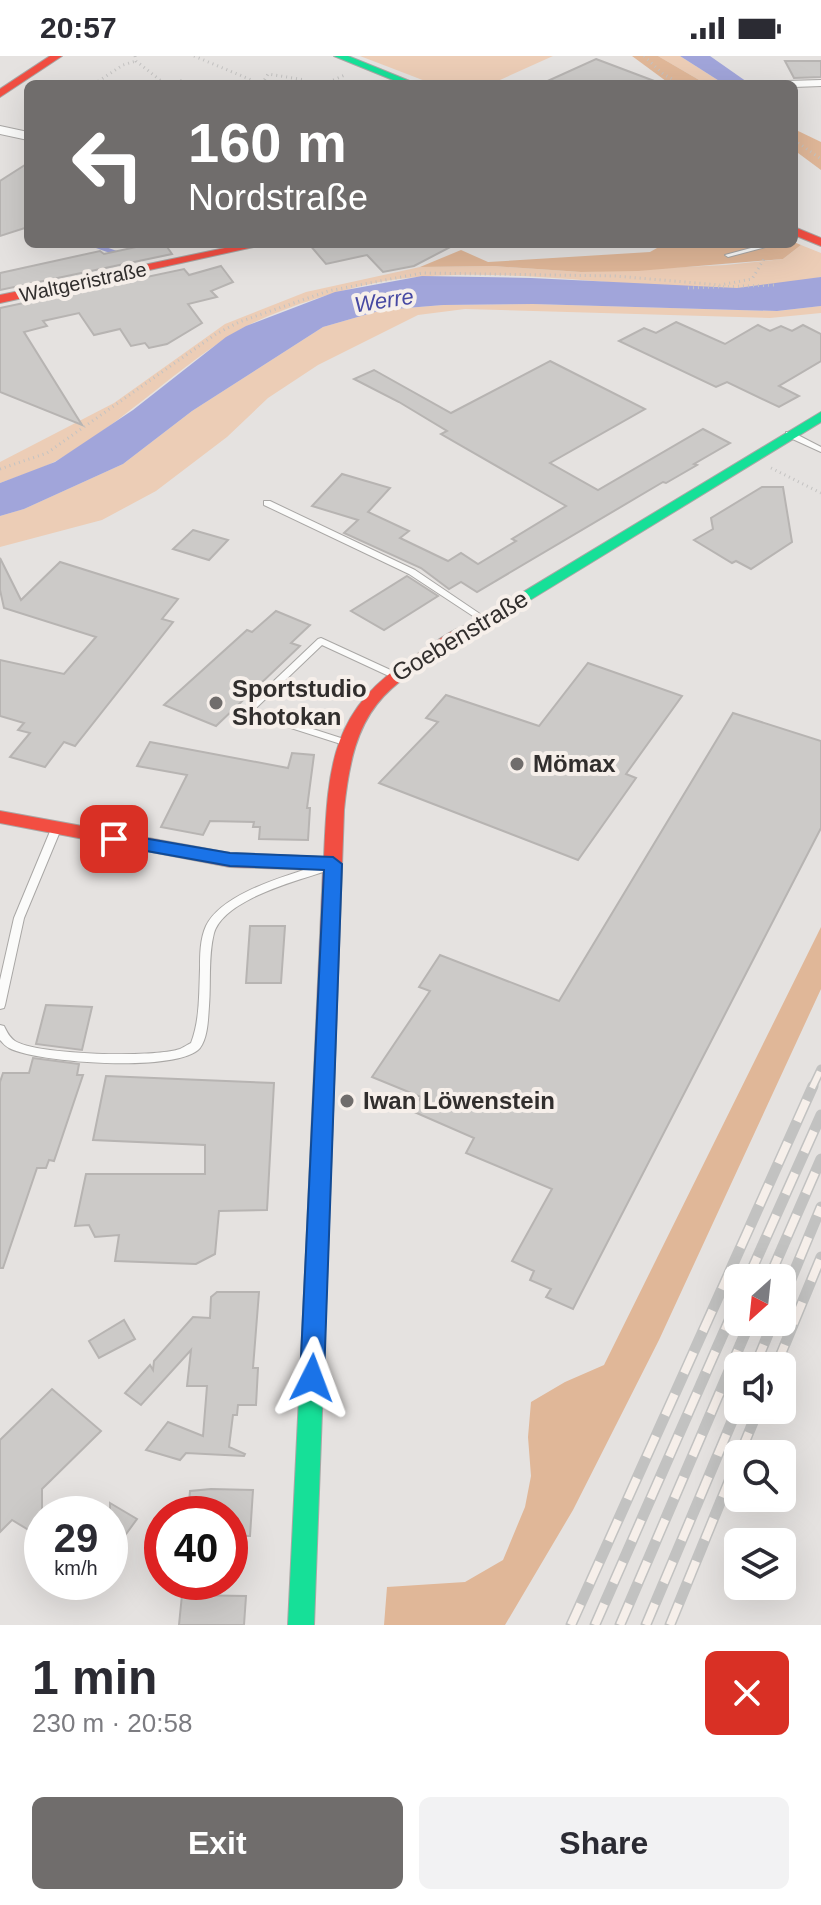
<!DOCTYPE html>
<html lang="en">
<head>
<meta charset="utf-8">
<style>
  body { margin:0; font-family:Arial,sans-serif; background:#f2f2f3; color:#2b2b33; height:100vh; display:flex; flex-direction:column; font-size:30px; white-space:nowrap }
  * { box-sizing:border-box; margin:0 }
  p { font-size:26px; color:#7c7c81 }
  .icon { flex:none; width:44px; height:44px; fill:none; stroke:currentColor; stroke-width:2; stroke-linecap:round; stroke-linejoin:round }
  .map { position:relative; height:1569px; overflow:hidden }
  .panel { display:flex; flex-direction:column; background:#fff; flex:1 }
  .panel>* { flex:none }
  .hud { position:absolute; left:24px; top:24px; width:774px; height:168px; border-radius:12px; box-shadow:0 8px 32px #0002; background:#706d6c; color:#fff; overflow:hidden }
  .needle { width:52px; rotate:207deg }
  .buttons { position:absolute; left:724px; top:1208px; display:grid; gap:16px }
  .buttons a { display:grid; place-items:center; width:72px; height:72px; border-radius:12px; background:#fff; box-shadow:0 8px 32px #0002; font-size:40px }
  .speed { position:absolute; left:24px; top:1440px; display:flex; gap:16px; font-size:40px; font-weight:700; text-align:center }
  .speed>* { display:grid; place-content:center; width:104px; height:104px; border-radius:50%; background:#fff; box-shadow:0 8px 32px #0002; line-height:1 }
  .speed small { font-size:20px; font-weight:400 }
  .speed .limit { border:12px solid #d22; background:#fff; color:#111 }
  .pin { position:absolute; display:grid; place-items:center; width:68px; height:68px; color:#fff; margin:-34px; border-radius:16px; box-shadow:0 4px 12px #0006 }
  .me { position:absolute; width:88px; margin:-44px; rotate:3deg; stroke-linejoin:round; filter:drop-shadow(0 0 6px #0008) }
  .turn { display:flex; align-items:center; gap:28px; height:168px; padding:0 32px; font-size:36px }
  .turn .icon { width:104px; height:104px; stroke-width:2.5 }
  .turn b { display:block; font-size:56px; line-height:68px }
  .round { display:grid; place-items:center; flex:none; width:84px; height:84px; border-radius:12px; background:#f2f2f3 }
  .overview { display:flex; align-items:center; justify-content:space-between; height:136px; padding:0 32px }
  h1 { font-size:48px; font-weight:800; line-height:60px }
  .action { display:flex; gap:16px; margin-top:auto; padding:16px 32px }
  .action a { flex:1; height:92px; border-radius:12px; background:#706d6c; color:#fff; font-size:32px; font-weight:800; line-height:92px; text-align:center }
  .action a+a { background:#f2f2f3; color:#2b2b33 }
  .status { display:flex; justify-content:space-between; align-items:center; height:56px; padding:0 40px; background:#fff; direction:ltr }
  .status svg { height:22px; fill:currentColor }
  .map>svg:first-child { display:block }
  .green { fill:#eccdb6 }
  .forest { fill:#e0b798 }
  .water { fill:#a1a5da }
  .lines { fill:none; stroke-linecap:round; stroke-linejoin:round }
  .stream { stroke:#a1a5da; stroke-width:4 }
  .building { fill:#cccac8; stroke:#b7b4b2; stroke-width:2 }
  .lane-casing { stroke:#a9a7a5; stroke-width:2 }
  .street-casing { stroke:#a9a7a5; stroke-width:2 }
  .fast-casing { stroke:#a9a7a5; stroke-width:2 }
  .jam-casing { stroke:#a9a7a5; stroke-width:2 }
  .path { stroke:#c4c3c2; stroke-width:3; stroke-dasharray:1 4; stroke-linecap:butt }
  .lane { fill:#fbfbfa; fill-rule:evenodd }
  .street { fill:#fbfbfa; fill-rule:evenodd }
  .fast { fill:#16e098; fill-rule:evenodd }
  .jam { fill:#f24e42; fill-rule:evenodd }
  .rail-far1-casing { stroke:#c2c2c1; stroke-width:9 }
  .rail-casing { stroke:#c2c2c1; stroke-width:11 }
  .rail-far1 { stroke:#f6efea; stroke-width:6; stroke-dasharray:18; stroke-linecap:butt }
  .rail { stroke:#f6efea; stroke-width:8; stroke-dasharray:23; stroke-linecap:butt }
  .route { fill:#1a73e8; stroke:#114b97; stroke-width:2 }
  .poi-dot { fill:#706d6c; stroke:#f6efea; stroke-width:3 }
  .labels { text-anchor:middle; stroke-width:8; stroke-linejoin:round; paint-order:stroke }
  .far-street-label { font-size:20px; fill:#312e2d; stroke:#f6efea }
  .far-water-label { font-size:22px; font-style:italic; fill:#4749a3; stroke:#f6efea }
  .street-label { font-size:24px; fill:#312e2d; stroke:#f6efea }
  .poi-label { font-size:24px; font-weight:bold; fill:#312e2d; stroke:#f6efea; text-anchor:start }
</style>
</head>
<body>
<div class="status"><b>20:57</b><svg viewBox="0 0 49 12"><path d="M0 12V9h3v3zM5 12V6h3v6zM10 12V3h3v9zM15 12V0h3v12zM26 1h20v11H26zM47 4h2v5h-2z"/></svg></div>
<div class="map">
<svg width="821" height="1569" viewBox="0 0 821 1569">
  <rect width="100%" height="100%" fill="#e5e2e0"/>
  <g class="green">
    <path d="M 360,0 L 553,0 L 491,28 L 433,28 Z"/>
    <path d="M 658,0 L 680,0 L 724,28 L 706,28 Z"/>
    <path d="M 801,189 L 821,197 L 821,221 C 769,236 712,233 659,230 C 570,224 462,210 375,227 C 332,236 264,257 228,281 C 169,319 118,370 56,405 C 39,414 18,420 0,427 L 0,406 L 114,347 L 225,268 L 306,236 L 420,211 L 493,210 L 581,216 L 726,209 L 783,203 Z"/>
    <path d="M 533,248 L 777,255 L 821,250 L 821,257 L 770,262 L 465,253 L 418,259 L 318,309 L 268,342 L 227,381 L 156,435 L 102,464 L 0,491 L 0,460 L 24,453 L 123,408 L 192,355 L 323,271 L 382,254 L 443,249 Z"/>
  </g>
  <g class="forest">
    <path d="M 632,0 L 658,0 L 706,28 L 670,28 Z"/>
    <path d="M 794,73 L 821,86 L 821,114 L 794,94 Z"/>
    <path d="M 794,186 L 801,189 L 783,203 L 638,215 L 581,216 L 493,210 L 420,211 L 461,194 L 488,206 L 650,196 L 664,188 Z"/>
    <path d="M 821,871 L 821,933 L 659,1284 L 573,1454 L 505,1569 L 384,1569 L 387,1531 L 465,1526 L 503,1504 L 525,1451 L 531,1420 L 528,1381 L 531,1346 L 565,1326 L 604,1309 Z"/>
  </g>
  <g class="water">
    <path d="M 680,0 L 710,0 L 750,28 L 724,28 Z"/>
    <path d="M 422,220 L 531,222 L 737,232 L 821,221 L 821,250 L 777,255 L 533,248 L 443,249 L 382,254 L 323,271 L 192,355 L 123,408 L 24,453 L 0,460 L 0,427 L 55,406 L 133,354 L 226,281 L 246,270 L 335,236 Z"/>
  </g>
  <g class="lines">
    <path class="stream" d="M 91,188 L 119,198"/>
  </g>
  <g class="building">
    <path d="M 596,3 L 657,26 L 657,28 L 541,28 Z"/>
    <path d="M 785,5 L 821,5 L 821,21 L 794,22 Z"/>
    <path d="M 28,107 L 28,171 L 0,180 L 0,125 Z"/>
    <path d="M 150,188 L 165,188 L 172,198 L 0,234 L 0,217 L 100,195 L 104,198 Z"/>
    <path d="M 309,188 L 456,188 L 414,210 L 383,216 L 367,199 L 326,208 Z"/>
    <path d="M 221,210 L 233,226 L 211,235 L 217,241 L 188,248 L 202,267 L 167,288 L 149,292 L 145,287 L 131,290 L 120,273 L 94,279 L 79,257 L 43,265 L 47,270 L 24,276 L 82,369 L 0,336 L 0,252 L 184,213 L 189,219 Z"/>
    <path d="M 676,266 L 725,288 L 758,269 L 770,275 L 781,270 L 792,275 L 803,269 L 821,278 L 821,305 L 779,330 L 799,340 L 779,351 L 727,326 L 716,331 L 619,285 L 644,272 L 656,277 Z"/>
    <path d="M 550,305 L 645,353 L 550,407 L 598,434 L 703,373 L 730,387 L 694,408 L 697,409 L 666,427 L 663,426 L 477,536 L 461,526 L 449,533 L 421,512 L 344,477 L 358,464 L 312,450 L 342,418 L 390,432 L 368,456 L 409,475 L 400,482 L 448,505 L 461,497 L 478,508 L 516,485 L 512,483 L 566,450 L 441,378 L 447,375 L 399,346 L 354,323 L 374,314 L 451,357 Z"/>
    <path d="M 762,431 L 783,431 L 792,486 L 751,513 L 736,505 L 732,507 L 694,484 L 713,473 L 711,462 Z"/>
    <path d="M 193,474 L 228,484 L 209,504 L 173,493 Z"/>
    <path d="M 0,502 L 21,544 L 60,506 L 178,543 L 162,563 L 173,566 L 75,690 L 64,686 L 45,711 L 10,701 L 30,677 L 18,674 L 24,667 L 0,660 L 0,604 L 64,618 L 96,581 L 4,552 L 0,534 Z"/>
    <path d="M 407,520 L 438,540 L 384,574 L 351,555 Z"/>
    <path d="M 276,555 L 310,569 L 291,587 L 300,590 L 216,670 L 164,649 L 247,574 L 252,576 Z"/>
    <path d="M 588,607 L 682,640 L 626,718 L 636,722 L 578,804 L 379,727 L 438,666 L 426,662 L 446,639 L 539,670 Z"/>
    <path d="M 733,657 L 821,685 L 821,772 L 573,1253 L 546,1241 L 551,1233 L 530,1224 L 534,1215 L 512,1205 L 552,1133 L 466,1097 L 474,1082 L 412,1055 L 421,1041 L 372,1021 L 430,935 L 419,931 L 440,899 L 559,945 Z"/>
    <path d="M 150,686 L 288,712 L 292,697 L 314,699 L 307,752 L 310,752 L 308,784 L 259,783 L 260,771 L 253,771 L 254,766 L 210,765 L 203,779 L 161,771 L 187,719 L 137,710 Z"/>
    <path d="M 250,870 L 285,870 L 281,927 L 246,927 Z"/>
    <path d="M 46,949 L 92,951 L 82,994 L 36,988 Z"/>
    <path d="M 33,1002 L 79,1008 L 77,1019 L 83,1019 L 54,1105 L 49,1104 L 46,1112 L 37,1112 L 3,1212 L 0,1212 L 0,1026 L 3,1017 L 29,1017 Z"/>
    <path d="M 106,1020 L 274,1027 L 267,1154 L 219,1155 L 215,1198 L 196,1208 L 115,1205 L 119,1179 L 95,1181 L 89,1169 L 75,1170 L 86,1118 L 205,1118 L 205,1089 L 93,1084 Z"/>
    <path d="M 217,1236 L 259,1236 L 253,1312 L 258,1312 L 256,1349 L 238,1349 L 237,1359 L 233,1359 L 229,1391 L 245,1398 L 244,1400 L 186,1397 L 180,1404 L 146,1394 L 168,1366 L 203,1380 L 207,1330 L 187,1330 L 191,1294 L 141,1349 L 125,1337 L 150,1309 L 153,1314 L 154,1305 L 193,1261 L 210,1262 L 211,1241 Z"/>
    <path d="M 124,1264 L 135,1283 L 99,1302 L 89,1285 Z"/>
    <path d="M 52,1333 L 101,1375 L 42,1433 L 42,1482 L 12,1464 L 0,1476 L 0,1384 Z"/>
    <path d="M 211,1433 L 253,1434 L 250,1480 L 230,1480 L 230,1458 L 188,1458 L 190,1435 Z"/>
    <path d="M 110,1447 L 137,1463 L 110,1500 Z"/>
    <path d="M 182,1539 L 246,1540 L 244,1569 L 179,1569 Z"/>
  </g>
  <g class="lines">
    <g class="lane-casing">
      <g id="lane">
        <path d="M 766,188 L 777,188 L 728,201 L 725,199 Z"/>
        <path d="M 786,376 L 792,376 L 821,391 L 821,396 L 786,380 Z"/>
        <path d="M 264,445 L 270,445 L 415,514 L 489,564 L 488,566 L 482,566 L 409,518 L 264,449 Z"/>
        <path d="M 321,582 L 397,617 L 399,619 L 394,622 L 391,621 L 322,589 L 254,654 L 347,684 L 349,686 L 344,689 L 244,657 L 242,655 L 318,583 Z"/>
        <path d="M 56,770 L 61,773 L 24,862 L 5,949 L 4,952 L 0,953 L 0,924 L 14,862 L 51,773 Z"/>
        <path d="M 319,809 L 324,813 L 323,816 C 293,826 224,844 214,877 C 208,900 211,926 209,950 C 208,963 208,981 200,992 C 179,1017 37,1007 9,992 C 4,989 4,988 0,984 L 0,969 L 4,970 C 7,976 9,981 15,985 C 37,999 154,1002 180,993 C 182,992 189,988 191,987 C 200,964 199,937 200,913 C 200,899 200,883 206,870 C 222,837 286,820 319,809 Z"/>
      </g>
    </g>
    <g class="street-casing">
      <g id="street">
        <path d="M 821,24 L 821,30 L 794,31 L 794,28 L 782,28 L 788,25 Z"/>
        <path d="M 0,70 L 28,76 L 28,84 L 0,78 Z"/>
      </g>
    </g>
    <g class="fast-casing">
      <g id="fast">
        <path d="M 334,0 L 348,0 L 417,28 L 403,28 Z"/>
        <path d="M 821,356 L 821,366 L 476,577 L 464,577 L 462,573 Z"/>
        <path d="M 317,1186 L 325,1189 L 328,1196 L 314,1569 L 288,1569 L 306,1196 L 309,1189 Z"/>
      </g>
    </g>
    <g class="jam-casing">
      <g id="jam">
        <path d="M 50,0 L 62,0 L 0,41 L 0,33 Z"/>
        <path d="M 794,171 L 821,182 L 821,190 L 794,179 Z"/>
        <path d="M 244,188 L 267,188 L 0,247 L 0,239 Z"/>
        <path d="M 470,568 L 478,573 L 476,577 C 386,631 355,643 344,754 L 328,1196 L 325,1203 L 317,1206 L 309,1203 L 306,1196 L 323,814 L 230,811 L 0,767 L 0,755 L 230,797 L 324,801 C 328,709 331,652 416,599 C 433,588 451,573 470,568 Z"/>
      </g>
    </g>
    <g class="path">
      <path d="M 135,0 L 136,5 L 165,28"/>
      <path d="M 194,0 L 254,25 L 253,28"/>
      <path d="M 644,0 L 663,18 L 681,28"/>
      <path d="M 94,28 L 123,9 L 136,5"/>
      <path d="M 166,28 L 184,24"/>
      <path d="M 262,28 L 268,18 L 305,24 L 305,28"/>
      <path d="M 324,28 L 345,19"/>
      <path d="M 794,84 L 821,103"/>
      <path d="M 688,232 L 775,229"/>
      <path d="M 771,412 L 821,437"/>
      <path d="M 0,413 L 47,397 L 216,278 L 239,266 L 328,235 L 422,217 L 615,220 L 720,229 L 752,223 L 764,203"/>
    </g>
    <use href="#lane" class="lane"/>
    <use href="#street" class="street"/>
    <use href="#fast" class="fast"/>
    <use href="#jam" class="jam"/>
    <g class="rail-far1-casing">
      <path id="rail-far1" d="M 812,1032 L 821,1013"/>
    </g>
    <g class="rail-casing">
      <g id="rail">
        <path d="M 748,1222 L 821,1059"/>
        <path d="M 769,1222 L 821,1103"/>
        <path d="M 782,1245 L 821,1151"/>
        <path d="M 755,1310 L 773,1266"/>
        <path d="M 776,1310 L 821,1201"/>
        <path d="M 740,1398 L 758,1354"/>
        <path d="M 571,1569 L 813,1030"/>
        <path d="M 595,1569 L 738,1244"/>
        <path d="M 620,1569 L 750,1266"/>
        <path d="M 646,1569 L 738,1351"/>
        <path d="M 670,1569 L 738,1403"/>
      </g>
    </g>
    <use href="#rail-far1" class="rail-far1"/>
    <use href="#rail" class="rail"/>
  </g>
  <path class="route" d="M 114,777 L 230,797 L 333,801 L 342,808 L 324,1322 L 321,1330 L 312,1333 L 304,1330 L 300,1322 L 324,814 L 230,810 L 108,788 L 105,783 Z"/>
  <g class="poi-dot">
    <circle cx="216" cy="647" r="8"/>
    <circle cx="517" cy="708" r="8"/>
    <circle cx="347" cy="1045" r="8"/>
  </g>
  <g class="labels">
    <g class="far-street-label">
      <text transform="translate(83 226) rotate(-12)" y="7">Waltgeristraße</text>
    </g>
    <g class="far-water-label">
      <text transform="translate(384 244) rotate(-9)" y="8">Werre</text>
    </g>
    <g class="street-label">
      <text transform="translate(460 580) rotate(-31)" y="8">Goebenstraße</text>
    </g>
    <g class="poi-label">
      <text x="232" y="641">Sportstudio<tspan x="232" dy="28">Shotokan</tspan></text>
      <text x="533" y="716">Mömax</text>
      <text x="363" y="1053">Iwan Löwenstein</text>
    </g>
  </g>
</svg>
<div class="buttons">
<a><svg class="needle" viewBox="-14 -14 28 28"><path d="M0-13l5 13h-10z" fill="#e53935"/><path d="M0 13l5-13h-10z" fill="#7c7c81"/></svg></a>
<a><svg class="icon" aria-label="sound" viewBox="0 0 24 24"><path d="M4 9h4l5-4v14l-5-4H4zM17 9q2 3 0 6"/></svg></a>
<a><svg class="icon" aria-label="search" viewBox="0 0 24 24"><circle cx="10" cy="10" r="6"/><path d="M15 15l6 6"/></svg></a>
<a><svg class="icon" aria-label="layers" viewBox="0 0 24 24"><path d="M12 4l9 5-9 5-9-5zM3 14l9 5 9-5"/></svg></a>
</div>
<div class="speed"><div>29<small>km/h</small></div><div class="limit">40</div></div>
<div class="pin" style="left:114px;top:783px;background:#d93025"><svg class="icon" aria-label="arrive" viewBox="0 0 24 24"><path d="M6 21V4h12l-3 4 3 4H6"/></svg></div>
<svg class="me" style="left:312px;top:1322px" viewBox="-20 -20 40 40"><path d="M0-17L14 15 0 8-14 15z" fill="#1a73e8" stroke="#fff" stroke-width="4"/></svg>
<div class="hud">
<div class="turn"><svg class="icon" aria-label="left" viewBox="0 0 24 24"><path d="M17 20v-9H6M10 6l-5 5 5 5"/></svg><div><b>160 m</b>Nordstraße</div></div>
</div>
</div>
<section class="panel">
<div class="overview"><div><h1>1 min</h1><p>230 m · 20:58</p></div><a class="round" style="background:#d93025;color:#fff"><svg class="icon" aria-label="close" viewBox="0 0 24 24"><path d="M6 6l12 12M18 6L6 18"/></svg></a></div>
<div class="action"><a>Exit</a><a>Share</a></div>
</section>
</body>
</html>
